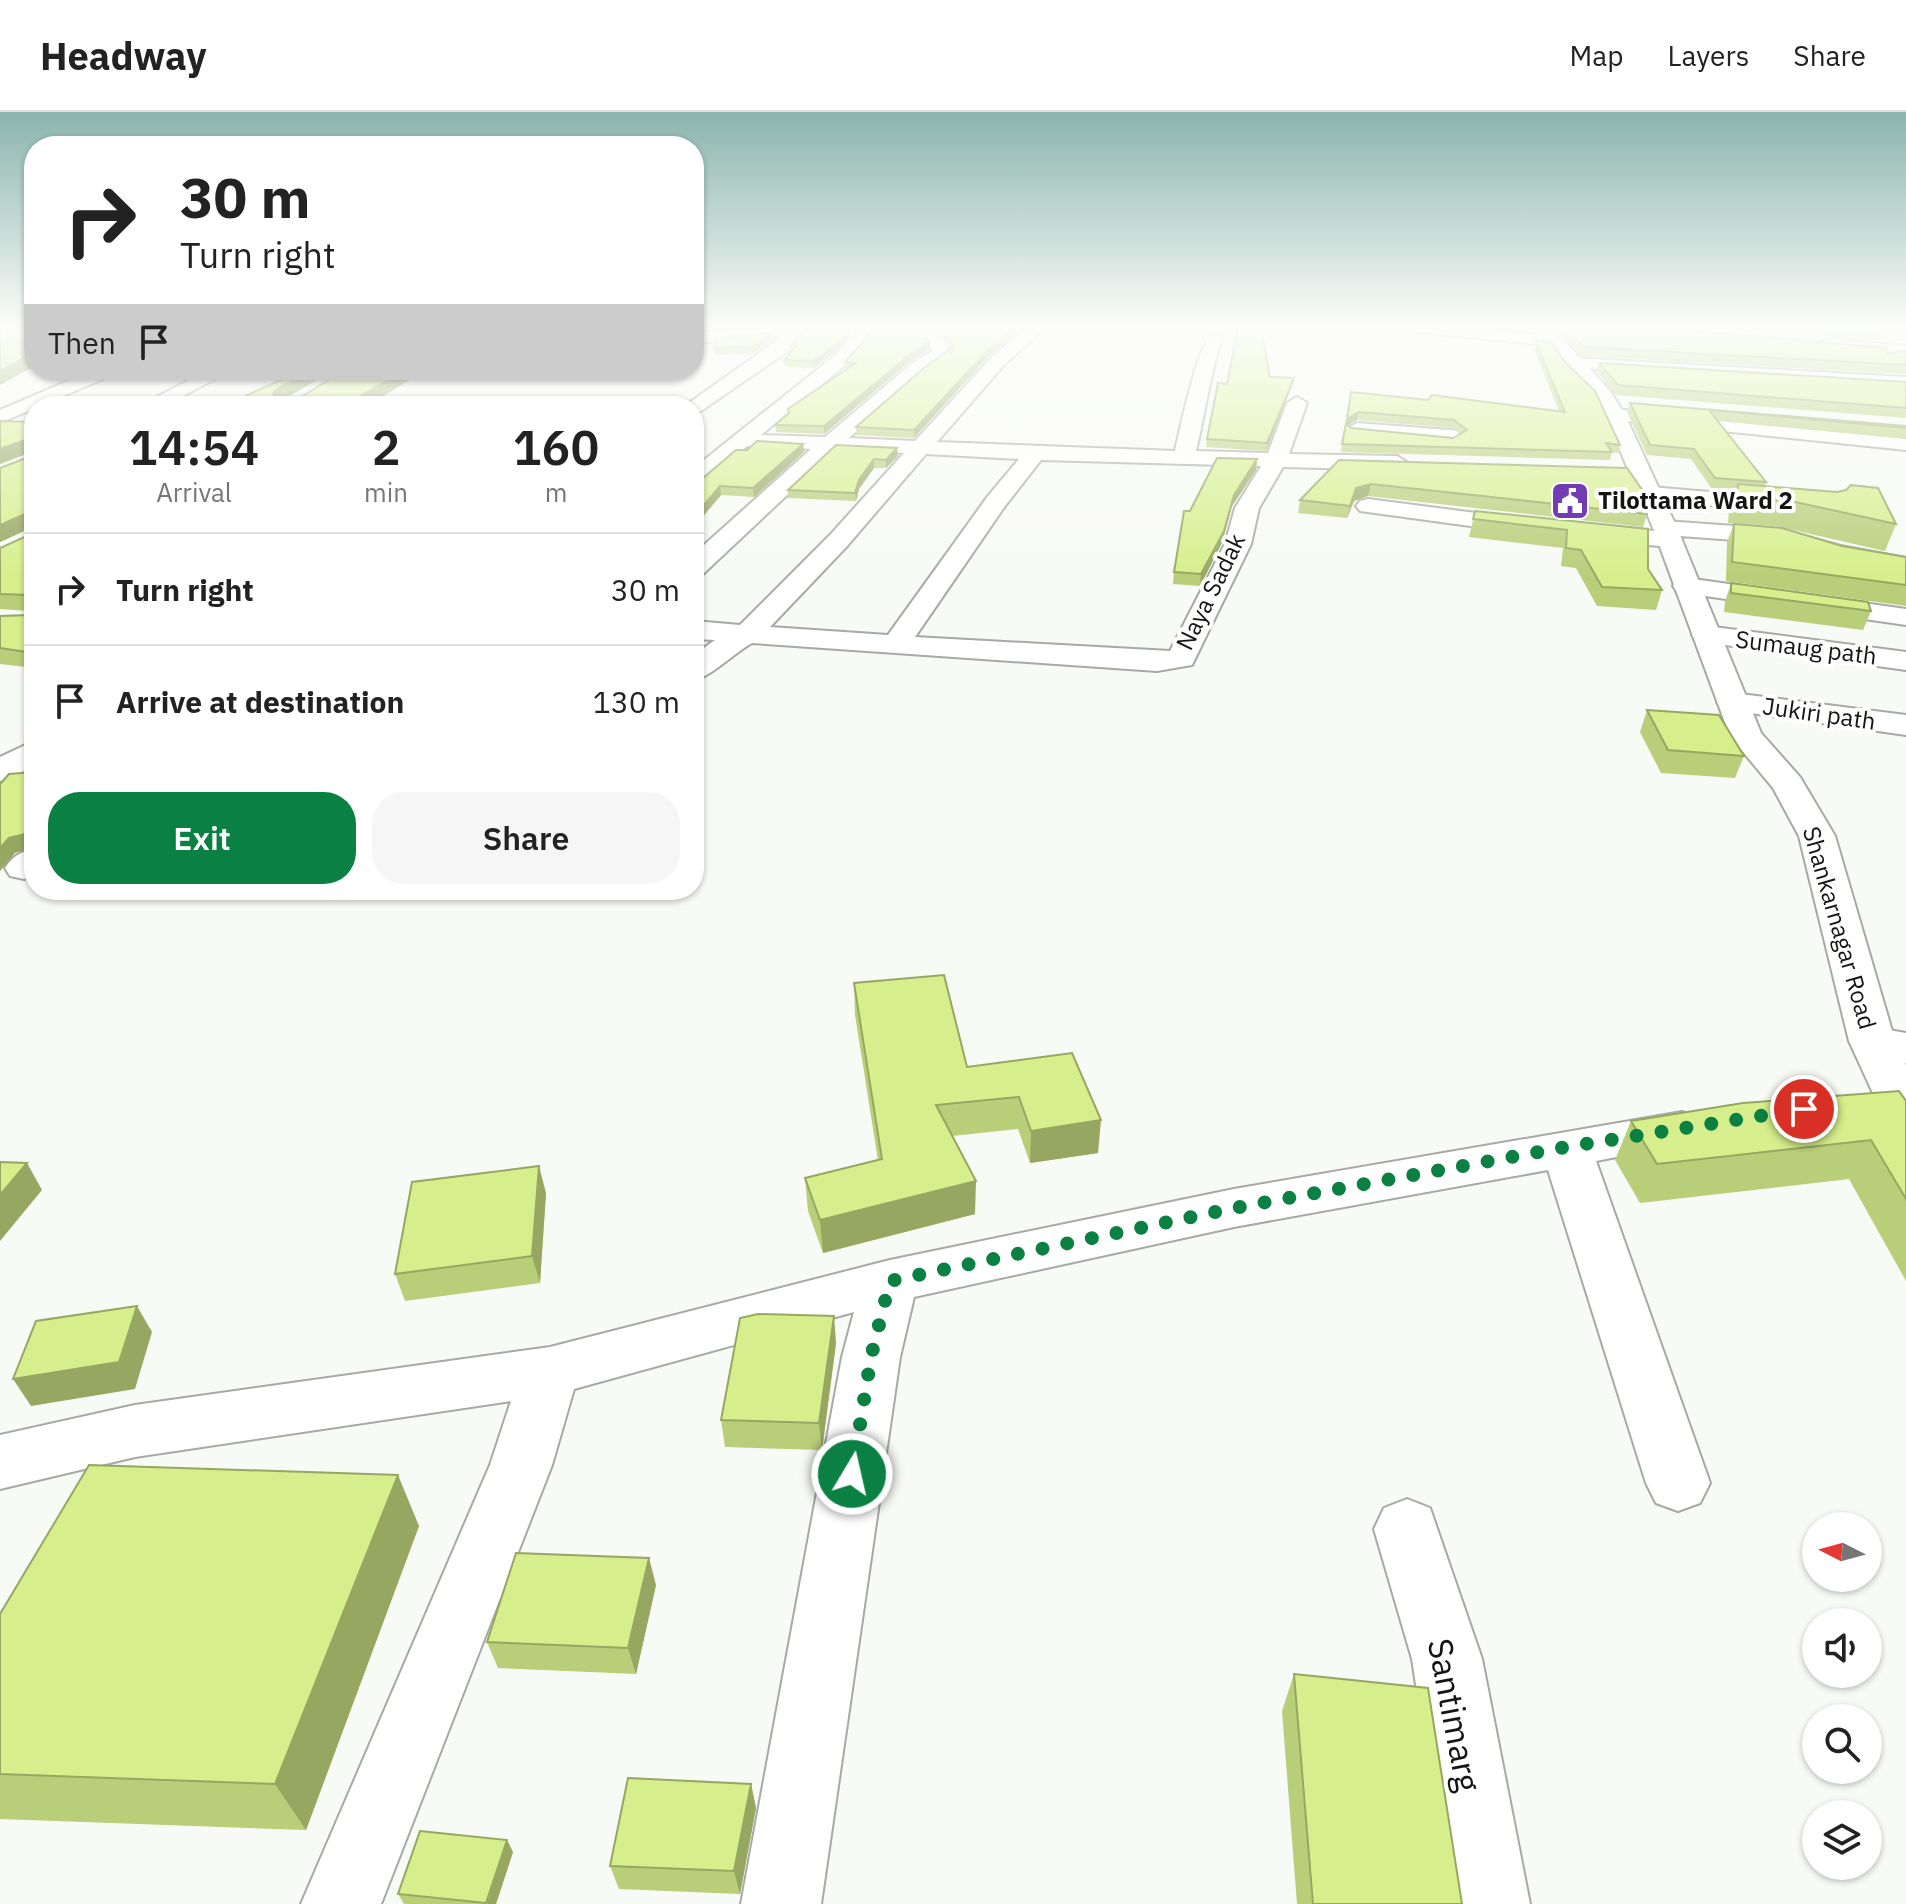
<!DOCTYPE html>
<html lang="en">
<head>
<meta charset="utf-8">
<style>
  body { margin:0; font-family:"IBM Plex Sans",sans-serif; background:#f6f6f6; color:#222; height:100vh; display:flex; flex-direction:column; font-size:30px; white-space:nowrap }
  * { box-sizing:border-box; margin:0 }
  p { font-size:26px; color:#767676 }
  .icon { flex:none; width:44px; height:44px; fill:none; stroke:currentColor; stroke-width:2; stroke-linecap:round; stroke-linejoin:round }
  .map { position:relative; flex:1; overflow:hidden }
  .sheet { position:absolute; left:24px; top:284px; width:680px; height:504px; display:flex; flex-direction:column; background:#fff; border-radius:32px; box-shadow:0 2px 6px #0004 }
  .sheet>* { flex:none }
  .banner { position:absolute; left:24px; top:24px; width:680px; height:244px; border-radius:32px; box-shadow:0 2px 6px #0004; background:#fff; color:#222; overflow:hidden }
  .needle { width:52px; rotate:276deg }
  .fabs { position:absolute; left:1802px; top:1400px; display:grid; gap:16px }
  .fabs a { display:grid; place-items:center; width:80px; height:80px; border-radius:50%; background:#fff; box-shadow:0 2px 6px #0004; font-size:40px }
  .pin { position:absolute; display:grid; place-items:center; width:68px; height:68px; color:#fff; margin:-34px; border:4px solid #fff; border-radius:50%; box-shadow:0 2px 8px #0007 }
  .me { position:absolute; width:88px; margin:-44px; rotate:9deg; stroke-linejoin:round; filter:drop-shadow(0 0 6px #0008) }
  .turn { display:flex; align-items:center; gap:28px; height:168px; padding:0 24px; font-size:36px }
  .turn .icon { width:104px; height:104px; stroke-width:2.5 }
  .turn b { display:block; font-size:56px; line-height:68px }
  .then { display:flex; align-items:center; height:76px; padding:0 24px; background:#0003; gap:16px; font-size:30px }
  .eta { display:flex; justify-content:space-evenly; align-items:center; height:136px; text-align:center }
  .eta b { font-size:48px; font-weight:600; line-height:56px }
  .primary-button { display:flex; gap:16px; margin-top:auto; padding:16px 24px }
  .primary-button a { flex:1; height:92px; border-radius:32px; background:#0b8043; color:#fff; font-size:32px; font-weight:600; line-height:92px; text-align:center }
  .primary-button a+a { background:#f6f6f6; color:#222 }
  ul { padding:0; list-style:none }
  li { display:flex; align-items:center; gap:24px; height:112px; padding:0 24px; border-top:2px solid #e0e0e0 }
  li div { flex:1 }
  li b { display:block; font-size:30px }
  li em { font-style:normal }
  header { display:flex; align-items:center; gap:48px; box-sizing:border-box; height:112px; padding:0 40px; background:#fff; border-bottom:2px solid #e0e0e0 }
  header strong { font-size:38px }
  nav { display:flex; gap:44px; margin-inline-start:auto; font-size:28px }
  .map>svg:first-child { display:block }
  .lines { fill:none; stroke-linecap:round; stroke-linejoin:round }
  .street-casing { stroke:#a7a9a4; stroke-width:4 }
  .secondary-casing { stroke:#a7a9a4; stroke-width:4 }
  .street { fill:#fff; fill-rule:evenodd }
  .secondary { fill:#fff; fill-rule:evenodd }
  .wall { fill:#b8ce78; fill-rule:evenodd }
  .shaded-wall { fill:#96a762 }
  .building { fill:#d6ef8c; stroke:#96a762; stroke-width:2 }
  .route { stroke:#0b8043; stroke-width:14; stroke-dasharray:0 25.2 }
  .labels { text-anchor:middle; stroke-width:8; stroke-linejoin:round; paint-order:stroke }
  .far-poi-label { font-size:24px; font-weight:bold; fill:#141413; stroke:#fff; text-anchor:start }
  .far-street-label { font-size:24px; fill:#141413; stroke:#fff }
  .near-street-label { font-size:34px; fill:#141413; stroke:#fff }
</style>
</head>
<body>
<header>
<strong>Headway</strong>
<nav><a>Map</a><a>Layers</a><a>Share</a></nav>
</header>
<div class="map">
<svg width="1906" height="1792" viewBox="0 0 1906 1792">
  <rect width="100%" height="100%" fill="#f8faf5"/>
  <g class="lines">
    <g class="street-casing">
      <g id="street">
        <path d="M 774,215 L 864,215 L 867,228 L 850,249 L 761,323 L 825,325 L 910,253 L 933,238 L 920,215 L 936,215 L 951,240 L 948,244 L 922,261 L 849,326 L 915,329 L 991,246 L 1027,215 L 1045,215 L 1003,254 L 937,330 L 1175,339 C 1180,318 1199,225 1214,221 L 1222,226 C 1210,262 1205,302 1196,339 L 1268,341 L 1287,291 L 1297,285 L 1307,291 L 1289,342 L 1397,344 L 1408,351 L 1397,358 L 1283,355 L 1259,396 L 1251,432 L 1192,553 L 1157,559 L 752,531 C 734,541 712,564 694,568 L 694,543 L 715,528 L 694,527 L 694,509 L 740,513 L 830,423 L 904,341 L 835,338 L 703,462 L 694,464 L 694,442 L 811,337 L 747,334 L 702,372 L 694,374 L 694,356 L 838,241 L 850,227 L 848,216 L 841,220 L 802,223 L 791,237 L 701,299 L 694,301 L 694,294 L 685,294 L 783,224 L 694,231 L 694,221 ZM 926,342 L 1019,347 L 988,384 L 888,523 L 770,515 L 848,433 ZM 1041,348 L 1261,354 L 1235,396 L 1225,432 L 1170,539 L 915,525 L 1005,394 Z"/>
        <path d="M 1409,215 L 1465,215 L 1553,224 L 1561,229 L 1553,234 L 1417,220 Z"/>
        <path d="M 1827,227 L 1906,234 L 1906,244 L 1821,236 L 1819,232 Z"/>
        <path d="M 1572,246 L 1906,265 L 1906,277 L 1566,255 L 1563,251 L 1566,247 Z"/>
        <path d="M 94,258 L 118,258 L 115,262 L 0,311 L 0,298 Z"/>
        <path d="M 209,258 L 232,258 L 164,294 L 139,294 Z"/>
        <path d="M 1615,297 L 1906,326 L 1906,338 L 1608,307 L 1605,303 L 1608,299 Z"/>
        <path d="M 1357,311 L 1515,323 L 1525,329 L 1515,335 L 1350,321 L 1347,317 Z"/>
        <path d="M 1651,375 L 1792,387 L 1800,389 L 1804,394 L 1800,399 L 1792,401 L 1643,387 L 1639,382 L 1643,377 Z"/>
        <path d="M 1368,387 L 1522,407 L 1655,419 L 1653,416 L 1656,411 L 1665,409 L 1776,417 L 1841,434 L 1906,446 L 1906,462 L 1835,449 L 1776,431 L 1680,424 L 1682,428 L 1679,433 L 1670,435 L 1522,421 L 1360,399 L 1356,394 L 1360,389 Z"/>
        <path d="M 1686,466 L 1906,497 L 1906,513 L 1677,480 L 1673,474 L 1677,468 Z"/>
        <path d="M 1706,514 L 1906,540 L 1906,558 L 1696,529 L 1692,523 L 1696,517 Z"/>
        <path d="M 1733,581 L 1906,603 L 1906,623 L 1722,597 L 1717,590 L 1722,583 Z"/>
        <path d="M 34,629 L 34,653 L 12,666 L 0,669 L 0,645 Z"/>
        <path d="M 34,737 L 34,765 L 24,767 L 10,764 L 5,756 C 13,744 20,740 34,737 Z"/>
        <path d="M 1872,915 L 1906,921 L 1906,951 L 1856,939 L 1849,929 L 1856,919 Z"/>
        <path d="M 1682,1000 L 1699,1005 L 1706,1017 L 1699,1029 L 1596,1049 L 1710,1371 L 1700,1391 L 1678,1399 L 1656,1391 L 1646,1371 L 1548,1058 L 1234,1115 L 914,1185 L 900,1245 L 821,1792 L 741,1792 L 842,1245 L 854,1200 L 574,1277 L 552,1353 L 381,1792 L 301,1792 L 490,1353 L 511,1289 L 135,1345 L 0,1377 L 0,1323 L 135,1293 L 550,1235 L 890,1148 L 1234,1077 Z"/>
        <path d="M 1407,1387 L 1430,1396 L 1482,1547 L 1530,1792 L 1450,1792 L 1412,1547 L 1374,1417 L 1384,1396 Z"/>
      </g>
    </g>
    <g class="secondary-casing">
      <path id="secondary" d="M 1535,215 L 1552,215 L 1610,279 L 1625,303 L 1677,416 L 1761,621 L 1800,665 L 1835,724 L 1895,929 L 1906,953 L 1906,1020 L 1889,1016 L 1849,929 L 1799,724 L 1773,676 L 1730,624 L 1653,416 L 1605,303 L 1595,285 Z"/>
    </g>
    <use href="#street" class="street"/>
    <use href="#secondary" class="secondary"/>
  </g>
  <g class="wall">
    <path d="M 865,215 L 921,215 L 929,230 L 929,237 L 908,251 L 824,322 L 776,320 L 775,313 L 847,257 L 845,257 L 845,250 L 868,225 Z"/>
    <path d="M 938,215 L 1019,215 L 1015,222 L 989,244 L 914,326 L 856,323 L 856,315 L 951,237 Z"/>
    <path d="M 1497,215 L 1536,215 L 1535,219 Z"/>
    <path d="M 1555,215 L 1648,215 L 1888,241 L 1906,239 L 1906,262 L 1582,244 Z"/>
    <path d="M 1730,215 L 1882,215 L 1883,220 L 1880,229 Z"/>
    <path d="M 772,221 L 772,228 L 752,242 L 715,243 L 714,236 Z"/>
    <path d="M 847,226 L 836,239 L 814,256 L 785,255 L 784,248 L 790,241 L 790,234 Z"/>
    <path d="M 1535,228 L 1620,333 L 1618,341 L 1612,340 L 1610,348 L 1341,340 L 1351,280 L 1559,299 L 1533,235 ZM 1357,308 L 1452,316 L 1460,322 L 1453,326 L 1351,316 L 1348,313 Z"/>
    <path d="M 1599,251 L 1906,270 L 1906,306 L 1616,283 L 1597,260 Z"/>
    <path d="M 1270,265 L 1294,266 L 1292,274 L 1266,339 L 1206,335 L 1207,327 L 1227,272 Z"/>
    <path d="M 1630,291 L 1906,314 L 1906,327 L 1718,309 L 1766,370 L 1765,374 L 1896,412 L 1885,439 L 1776,414 L 1728,411 L 1729,398 L 1735,379 L 1712,377 L 1691,347 L 1647,343 L 1627,300 Z"/>
    <path d="M 34,310 L 34,556 L 0,552 L 0,504 L 29,503 L 29,499 L 0,497 L 0,436 L 29,423 L 34,416 L 33,415 L 0,430 L 31,344 L 31,340 L 0,352 Z"/>
    <path d="M 836,333 L 898,344 L 886,356 L 874,356 L 859,377 L 856,389 L 788,386 L 788,378 Z"/>
    <path d="M 804,340 L 754,385 L 721,383 L 694,415 L 694,368 Z"/>
    <path d="M 1257,347 L 1256,358 L 1232,394 L 1222,431 L 1200,474 L 1173,472 L 1174,460 L 1190,399 Z"/>
    <path d="M 1339,348 L 1647,402 L 1643,415 L 1368,384 L 1354,389 L 1347,406 L 1298,401 L 1300,388 Z"/>
    <path d="M 1475,399 L 1648,417 L 1648,457 L 1662,478 L 1656,498 L 1597,494 L 1576,456 L 1561,454 L 1563,436 L 1469,425 Z"/>
    <path d="M 1734,412 L 1906,445 L 1906,494 L 1726,469 L 1727,430 Z"/>
    <path d="M 1731,471 L 1871,499 L 1863,518 L 1724,500 L 1725,490 Z"/>
    <path d="M 1647,598 L 1744,644 L 1735,666 L 1661,661 L 1640,620 Z"/>
    <path d="M 854,871 L 967,955 L 1072,941 L 1098,1041 L 1030,1051 L 1018,1017 L 952,1024 L 975,1102 L 823,1141 L 808,1099 L 805,1066 L 878,1048 L 855,903 Z"/>
    <path d="M 1906,989 L 1906,1169 L 1849,1067 L 1640,1091 L 1615,1048 L 1631,1009 Z"/>
    <path d="M 546,1081 L 540,1171 L 405,1189 L 395,1162 Z"/>
    <path d="M 836,1231 L 822,1338 L 725,1335 L 721,1308 Z"/>
    <path d="M 419,1414 L 306,1718 L 0,1707 L 0,1502 Z"/>
    <path d="M 656,1473 L 636,1562 L 498,1556 L 487,1530 Z"/>
    <path d="M 1294,1562 L 1462,1792 L 1297,1792 L 1282,1599 Z"/>
    <path d="M 751,1672 L 756,1696 L 740,1782 L 619,1777 L 610,1754 Z"/>
    <path d="M 513,1740 L 496,1792 L 404,1792 L 398,1782 Z"/>
  </g>
  <g class="shaded-wall">
    <path d="M 1015,215 L 1019,215 L 1015,222 L 989,244 L 914,326 L 914,318 L 989,237 Z"/>
    <path d="M 847,220 L 847,226 L 836,239 L 814,256 L 814,249 Z"/>
    <path d="M 772,221 L 772,228 L 752,242 L 752,235 Z"/>
    <path d="M 929,230 L 929,237 L 908,251 L 824,322 L 824,314 L 908,244 Z"/>
    <path d="M 34,240 L 34,254 L 0,273 L 0,259 Z"/>
    <path d="M 312,258 L 335,258 L 277,291 L 273,284 L 274,279 Z"/>
    <path d="M 405,258 L 426,258 L 367,294 L 343,294 Z"/>
    <path d="M 1294,266 L 1292,274 L 1266,339 L 1267,331 Z"/>
    <path d="M 1359,300 L 1357,308 L 1345,315 L 1347,307 Z"/>
    <path d="M 31,326 L 34,339 L 0,352 L 0,337 Z"/>
    <path d="M 803,332 L 804,340 L 754,385 L 753,376 Z"/>
    <path d="M 897,336 L 898,344 L 886,356 L 886,348 Z"/>
    <path d="M 702,337 L 703,345 L 694,353 L 694,344 Z"/>
    <path d="M 874,347 L 874,356 L 859,377 L 856,389 L 855,381 L 859,368 Z"/>
    <path d="M 1257,347 L 1256,358 L 1232,394 L 1222,431 L 1200,474 L 1201,462 L 1234,383 Z"/>
    <path d="M 1371,372 L 1368,384 L 1354,389 L 1347,406 L 1350,394 L 1356,376 Z"/>
    <path d="M 720,374 L 721,383 L 694,415 L 694,405 Z"/>
    <path d="M 27,401 L 33,415 L 0,430 L 0,413 Z"/>
    <path d="M 34,717 L 34,735 L 15,741 L 0,759 L 0,736 L 9,726 Z"/>
    <path d="M 1101,1008 L 1098,1041 L 1030,1051 L 1031,1019 Z"/>
    <path d="M 27,1051 L 42,1078 L 0,1129 L 0,1083 Z"/>
    <path d="M 539,1054 L 546,1081 L 540,1171 L 532,1144 Z"/>
    <path d="M 976,1069 L 975,1102 L 823,1141 L 820,1108 Z"/>
    <path d="M 137,1194 L 152,1220 L 135,1277 L 31,1294 L 13,1267 Z"/>
    <path d="M 834,1204 L 836,1231 L 822,1338 L 819,1311 Z"/>
    <path d="M 398,1363 L 419,1414 L 306,1718 L 275,1672 Z"/>
    <path d="M 649,1446 L 656,1473 L 636,1562 L 628,1536 Z"/>
    <path d="M 751,1672 L 756,1696 L 740,1782 L 734,1759 Z"/>
    <path d="M 507,1728 L 513,1740 L 496,1792 L 487,1792 Z"/>
  </g>
  <g class="building">
    <path d="M 0,215 L 34,215 L 34,240 L 0,259 Z"/>
    <path d="M 838,215 L 846,215 L 847,220 L 836,232 L 814,249 L 784,248 L 796,234 L 790,234 L 803,219 Z"/>
    <path d="M 867,215 L 921,215 L 929,230 L 908,244 L 824,314 L 775,313 L 789,301 L 788,297 L 856,251 L 845,250 L 869,223 Z"/>
    <path d="M 942,215 L 1015,215 L 989,237 L 914,318 L 856,315 L 924,256 L 953,235 Z"/>
    <path d="M 1238,215 L 1261,215 L 1270,265 L 1294,266 L 1267,331 L 1207,327 L 1218,271 L 1227,272 Z"/>
    <path d="M 1565,215 L 1648,215 L 1887,236 L 1888,241 L 1906,239 L 1906,253 L 1584,235 Z"/>
    <path d="M 1825,215 L 1882,215 L 1883,220 Z"/>
    <path d="M 772,221 L 752,235 L 714,236 L 715,226 Z"/>
    <path d="M 1535,228 L 1551,230 L 1565,250 L 1595,279 L 1620,333 L 1606,331 L 1612,340 L 1342,332 L 1346,311 L 1351,316 L 1453,326 L 1467,318 L 1454,308 L 1359,300 L 1347,307 L 1351,280 L 1428,288 L 1432,283 L 1565,300 Z"/>
    <path d="M 1599,251 L 1906,270 L 1906,296 L 1618,273 Z"/>
    <path d="M 304,258 L 312,258 L 274,279 L 273,284 L 301,285 L 345,258 L 405,258 L 343,294 L 222,294 Z"/>
    <path d="M 1630,291 L 1906,314 L 1906,316 L 1709,298 L 1766,370 L 1715,366 L 1694,337 L 1650,333 Z"/>
    <path d="M 0,309 L 34,310 L 34,404 L 31,406 L 27,401 L 0,413 L 0,356 L 31,344 L 31,326 L 0,337 Z"/>
    <path d="M 757,329 L 803,332 L 753,376 L 720,374 L 694,405 L 694,368 L 703,366 L 736,338 L 747,338 Z"/>
    <path d="M 836,333 L 897,336 L 886,348 L 874,347 L 859,368 L 855,381 L 788,378 Z"/>
    <path d="M 694,337 L 702,337 L 694,344 Z"/>
    <path d="M 1217,346 L 1257,347 L 1234,383 L 1224,419 L 1201,462 L 1174,460 L 1184,399 L 1190,399 Z"/>
    <path d="M 1339,348 L 1627,356 L 1645,382 L 1647,402 L 1371,372 L 1356,376 L 1350,394 L 1300,388 Z"/>
    <path d="M 1738,372 L 1837,380 L 1846,378 L 1851,373 L 1878,376 L 1896,412 L 1786,388 L 1737,385 Z"/>
    <path d="M 1475,399 L 1648,417 L 1648,457 L 1662,478 L 1602,475 L 1581,438 L 1566,436 L 1567,418 L 1473,407 Z"/>
    <path d="M 1734,412 L 1782,416 L 1842,434 L 1906,445 L 1906,473 L 1732,450 Z"/>
    <path d="M 31,416 L 34,416 L 34,463 L 27,468 L 34,464 L 34,541 L 0,536 L 0,504 L 29,503 L 29,483 L 0,482 L 0,436 L 29,423 Z"/>
    <path d="M 1731,471 L 1868,490 L 1871,499 L 1731,481 Z"/>
    <path d="M 1647,598 L 1719,603 L 1744,644 L 1668,638 Z"/>
    <path d="M 34,660 L 34,717 L 29,721 L 9,726 L 0,736 L 0,672 L 9,662 Z"/>
    <path d="M 944,863 L 967,955 L 1072,941 L 1101,1008 L 1031,1019 L 1019,985 L 936,993 L 976,1069 L 820,1108 L 805,1066 L 882,1047 L 854,871 Z"/>
    <path d="M 1899,979 L 1906,989 L 1906,1087 L 1871,1028 L 1657,1052 L 1631,1009 L 1743,991 Z"/>
    <path d="M 0,1050 L 27,1051 L 0,1083 Z"/>
    <path d="M 539,1054 L 532,1144 L 395,1162 L 412,1070 Z"/>
    <path d="M 137,1194 L 119,1250 L 13,1267 L 36,1209 Z"/>
    <path d="M 758,1202 L 834,1204 L 819,1311 L 721,1308 L 740,1206 Z"/>
    <path d="M 89,1353 L 398,1363 L 275,1672 L 0,1662 L 0,1502 Z"/>
    <path d="M 516,1441 L 649,1446 L 628,1536 L 487,1530 Z"/>
    <path d="M 1294,1562 L 1428,1576 L 1462,1792 L 1313,1792 Z"/>
    <path d="M 628,1666 L 751,1672 L 734,1759 L 610,1754 Z"/>
    <path d="M 420,1719 L 507,1728 L 486,1791 L 398,1782 Z"/>
  </g>
  <linearGradient id="sky" x2="0" y2="1"><stop stop-color="#8ab4ac"/><stop offset="0.46" stop-color="#fcfdfa"/><stop offset="1" stop-color="#fcfdfa" stop-opacity="0"/></linearGradient>
  <rect width="1906" height="466" fill="url(#sky)"/>
  <g class="lines">
    <path class="route" d="M 852,1362 L 871,1245 L 890,1169 L 1234,1096 L 1566,1035 L 1804,997"/>
  </g>
  <defs>
    <g id="civic-square" transform="scale(2)"><rect x="-9" y="-9" width="18" height="18" rx="4" fill="#723cb3" stroke="#fff"/><path d="M-.6-6.5H3V-4.5H.6V-3L4-1V1h2V6H-6V1h2V-1L-.6-3ZM-1.2 2.5V6h2.4V2.5Z" fill="#fff"/></g>
  </defs>
  <g fill-rule="evenodd">
    <use href="#civic-square" x="1570" y="389"/>
  </g>
  <g class="labels">
    <g class="far-poi-label">
      <text x="1598" y="397">Tilottama Ward 2</text>
    </g>
    <g class="far-street-label">
      <text transform="translate(1211 480) rotate(-64)" y="8">Naya Sadak</text>
      <text transform="translate(1806 536) rotate(7)" y="8">Sumaug path</text>
      <text transform="translate(1819 602) rotate(8)" y="8">Jukiri path</text>
      <text transform="translate(1839 816) rotate(74)" y="8">Shankarnagar Road</text>
    </g>
    <g class="near-street-label">
      <text transform="translate(1454 1603) rotate(79)" y="12">Santimarg</text>
    </g>
  </g>
</svg>
<div class="fabs">
<a><svg class="needle" viewBox="-14 -14 28 28"><path d="M0-13l5 13h-10z" fill="#e53935"/><path d="M0 13l5-13h-10z" fill="#767676"/></svg></a>
<a><svg class="icon" aria-label="sound" viewBox="0 0 24 24"><path d="M4 9h4l5-4v14l-5-4H4zM17 9q2 3 0 6"/></svg></a>
<a><svg class="icon" aria-label="search" viewBox="0 0 24 24"><circle cx="10" cy="10" r="6"/><path d="M15 15l6 6"/></svg></a>
<a><svg class="icon" aria-label="layers" viewBox="0 0 24 24"><path d="M12 4l9 5-9 5-9-5zM3 14l9 5 9-5"/></svg></a>
</div>
<div class="pin" style="left:1804px;top:997px;background:#d93025"><svg class="icon" aria-label="arrive" viewBox="0 0 24 24"><path d="M6 21V4h12l-3 4 3 4H6"/></svg></div>
<svg class="me" style="left:852px;top:1362px" viewBox="-20 -20 40 40"><circle r="17" fill="#0b8043" stroke="#fff" stroke-width="3"/><path d="M0-11L8 9 0 5-8 9z" fill="#fff"/></svg>
<div class="banner">
<div class="turn"><svg class="icon" aria-label="right" viewBox="0 0 24 24"><path d="M7 20v-9h11M14 6l5 5-5 5"/></svg><div><b>30 m</b>Turn right</div></div>
<div class="then">Then<svg class="icon" aria-label="arrive" viewBox="0 0 24 24"><path d="M6 21V4h12l-3 4 3 4H6"/></svg></div>
</div>
<section class="sheet">
<div class="eta">
<div><b>14:54</b><p>Arrival</p></div>
<div><b>2</b><p>min</p></div>
<div><b>160</b><p>m</p></div>
</div>
<ul>
<li><svg class="icon" aria-label="right" viewBox="0 0 24 24"><path d="M7 20v-9h11M14 6l5 5-5 5"/></svg><div><b>Turn right</b></div><em>30 m</em></li>
<li><svg class="icon" aria-label="arrive" viewBox="0 0 24 24"><path d="M6 21V4h12l-3 4 3 4H6"/></svg><div><b>Arrive at destination</b></div><em>130 m</em></li>
</ul>
<div class="primary-button"><a>Exit</a><a>Share</a></div>
</section>
</div>
</body>
</html>
